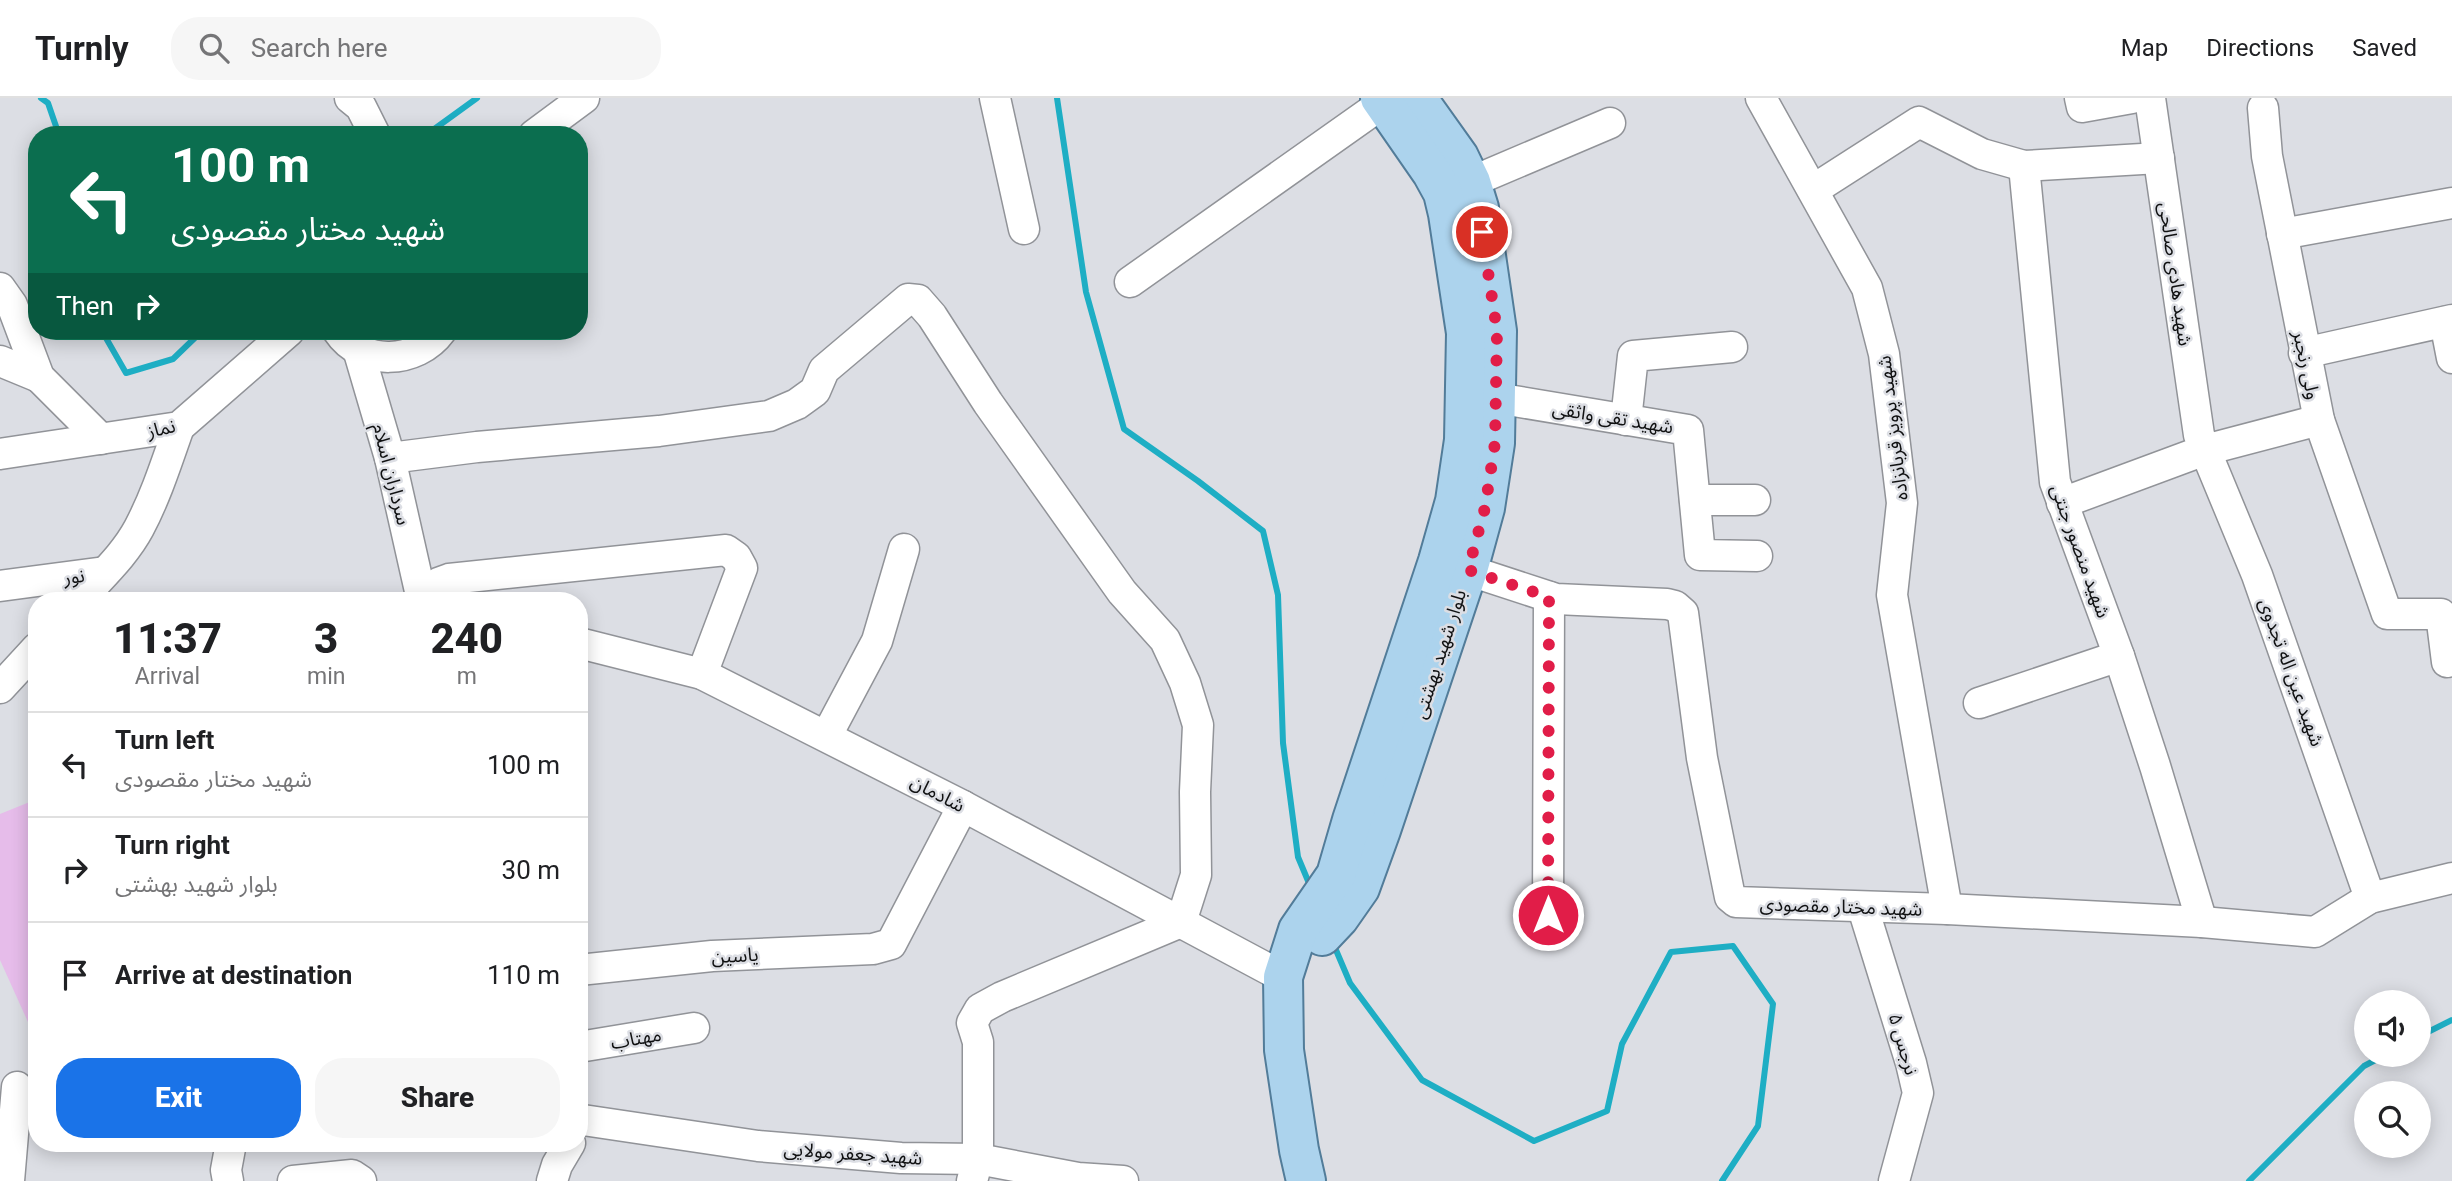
<!DOCTYPE html>
<html lang="en">
<head>
<meta charset="utf-8">
<style>
  body { margin:0; font-family:Roboto,"Noto Sans Arabic",sans-serif; background:#f6f6f6; color:#202124; height:100vh; display:flex; flex-direction:column; font-size:26px; white-space:nowrap }
  * { box-sizing:border-box; margin:0 }
  p { font-size:23px; color:#757577 }
  .icon { flex:none; width:38px; height:38px; fill:none; stroke:currentColor; stroke-width:2; stroke-linecap:round; stroke-linejoin:round }
  .map { position:relative; flex:1; overflow:hidden }
  .details { position:absolute; left:28px; top:494px; width:560px; height:560px; display:flex; flex-direction:column; background:#fff; border-radius:28px; box-shadow:0 4px 18px #0003 }
  .details>* { flex:none }
  .top-card { position:absolute; left:28px; top:28px; width:560px; height:214px; border-radius:28px; box-shadow:0 4px 18px #0003; background:#0b6e4f; color:#fff; overflow:hidden }
  .fabs { position:absolute; left:2354px; top:892px; display:grid; gap:14px }
  .fabs a { display:grid; place-items:center; width:77px; height:77px; border-radius:50%; background:#fff; box-shadow:0 4px 18px #0003; font-size:35px }
  .pin { position:absolute; display:grid; place-items:center; width:60px; height:60px; color:#fff; margin:-30px; border:4px solid #fff; border-radius:50%; box-shadow:0 2px 7px #0007 }
  .me { position:absolute; width:77px; margin:-38px; rotate:0deg; stroke-linejoin:round; filter:drop-shadow(0 0 5px #0008) }
  .turn { display:flex; align-items:center; gap:24px; height:147px; padding:0 28px; font-size:32px }
  .turn .icon { width:91px; height:91px; stroke-width:2.5 }
  .turn b { display:block; font-size:49px; line-height:60px }
  .then { display:flex; align-items:center; height:66px; padding:0 28px; background:#0003; gap:14px; font-size:26px }
  .eta { display:flex; justify-content:space-evenly; align-items:center; height:119px; text-align:center }
  .eta b { font-size:42px; font-weight:800; line-height:49px }
  .action { display:flex; gap:14px; margin-top:auto; padding:14px 28px }
  .action a { flex:1; height:80px; border-radius:28px; background:#1a73e8; color:#fff; font-size:28px; font-weight:800; line-height:80px; text-align:center }
  .action a+a { background:#f6f6f6; color:#202124 }
  ul { padding:0; list-style:none }
  li { display:flex; align-items:center; gap:21px; height:105px; padding:0 28px; border-top:2px solid #e0e0e0 }
  li div { flex:1 }
  li b { display:block; font-size:26px }
  li em { font-style:normal }
  header { display:flex; align-items:center; gap:42px; box-sizing:border-box; height:98px; padding:0 35px; background:#fff; border-bottom:2px solid #e0e0e0 }
  header strong { font-size:33px }
  nav { display:flex; gap:38px; margin-inline-start:auto; font-size:24px }
  .search { width:490px; height:63px; background:#f6f6f6; display:flex; align-items:center; gap:18px; box-sizing:border-box; padding:0 24px; border-radius:28px; color:#757577; font-size:26px }
  .map>svg:first-child { display:block }
  .green { fill:#e6bcea }
  .lines { fill:none; stroke-linecap:round; stroke-linejoin:round }
  .stream { stroke:#1eaec4; stroke-width:6 }
  .minor-casing { stroke:#919398; stroke-width:33 }
  .major-casing { stroke:#527c99; stroke-width:42 }
  .minor { stroke:#fff; stroke-width:30 }
  .major { stroke:#acd3ed; stroke-width:38 }
  .route { stroke:#e11d48; stroke-width:12; stroke-dasharray:0 21.6 }
  .labels { text-anchor:middle; stroke-width:5; stroke-linejoin:round; paint-order:stroke }
  .street-label { font-size:19px; fill:#101112; stroke:#dcdee4 }
</style>
</head>
<body>
<header>
<strong>Turnly</strong>
<div class="search"><svg class="icon" aria-label="search" viewBox="0 0 24 24"><circle cx="10" cy="10" r="6"/><path d="M15 15l6 6"/></svg>Search here</div>
<nav><a>Map</a><a>Directions</a><a>Saved</a></nav>
</header>
<div class="map">
<svg width="2452" height="1083" viewBox="0 0 2452 1083">
  <rect width="100%" height="100%" fill="#dcdee4"/>
  <path class="green" d="M 37,701 L 37,944 L 0,862 L 0,716 Z"/>
  <g class="lines">
    <g class="stream">
      <path d="M 41,0 L 48,5 L 59,37"/>
      <path d="M 1057,0 L 1086,194 L 1124,331 L 1198,383 L 1263,433 L 1278,497 L 1283,645 L 1298,759 L 1311,790"/>
      <path d="M 426,37 L 477,0"/>
      <path d="M 102,233 L 126,275 L 173,261 L 202,233"/>
      <path d="M 1333,845 L 1350,885 L 1422,982 L 1534,1043 L 1607,1013 L 1622,946 L 1671,854 L 1733,848 L 1773,906 L 1758,1028 L 1722,1083"/>
      <path d="M 2418,939 L 2452,922"/>
      <path d="M 2249,1083 L 2364,968 L 2385,957"/>
    </g>
    <g class="minor-casing">
      <g id="minor">
        <path d="M 350,0 L 361,9 L 375,37"/>
        <path d="M 995,0 L 1024,131"/>
        <path d="M 1761,0 L 1867,190 L 1884,256 L 1902,405 L 1892,497 L 1947,811"/>
        <path d="M 2080,0 L 2082,9 L 2132,0"/>
        <path d="M 2150,0 L 2199,337 L 2257,477 L 2370,800"/>
        <path d="M 2263,10 L 2267,58 L 2319,322 L 2387,516 L 2441,516 L 2447,564 L 2452,563"/>
        <path d="M 534,37 L 584,0"/>
        <path d="M 2024,68 L 2055,384 L 2119,558 L 2155,668 L 2202,824"/>
        <path d="M 1471,84 L 1610,25"/>
        <path d="M 1813,92 L 1919,24 L 1982,56 L 2024,68 L 2159,60"/>
        <path d="M 2282,136 L 2452,105"/>
        <path d="M 1130,184 L 1383,5"/>
        <path d="M 0,190 L 12,207 L 39,279 L 101,341"/>
        <path d="M 2445,224 L 2452,260"/>
        <path d="M 338,233 C 362,269 417,266 441,233"/>
        <path d="M 358,251 L 390,360 L 422,502"/>
        <path d="M 2304,255 L 2452,222"/>
        <path d="M 0,263 L 39,279"/>
        <path d="M 1496,300 L 1688,332 L 1700,457 L 1757,458"/>
        <path d="M 1626,322 L 1633,258 L 1732,249"/>
        <path d="M 0,356 L 179,329 L 289,233"/>
        <path d="M 390,360 L 477,349 L 659,333 L 769,318 L 797,306 L 815,293 L 824,272 L 908,201 L 918,202 L 932,218 L 988,305 L 1122,494 L 1165,542 L 1185,585 L 1198,627 L 1195,694 L 1196,777 L 1181,824 L 1002,899 L 980,911 L 972,925 L 978,944 L 978,1061 L 972,1083"/>
        <path d="M 1695,402 L 1755,402"/>
        <path d="M 2062,405 L 2205,352 L 2319,322"/>
        <path d="M 1449,466 L 1556,501 L 1667,506 L 1675,508 L 1683,515 L 1702,660 L 1730,799 L 1736,804 L 1947,811 L 2202,824 L 2315,834 L 2370,800 L 2452,780"/>
        <path d="M 0,488 L 105,474"/>
        <path d="M 80,502 C 100,479 124,458 139,430 C 156,398 167,363 179,329"/>
        <path d="M 426,502 L 438,485 L 449,481 L 726,452 L 736,459 L 742,470 L 702,576"/>
        <path d="M 579,545 L 702,576 L 963,708 L 1283,879"/>
        <path d="M 0,590 L 37,550"/>
        <path d="M 1979,605 L 2119,558"/>
        <path d="M 827,637 L 877,543 L 904,451"/>
        <path d="M 1863,810 L 1911,965 L 1918,995 L 1894,1083"/>
        <path d="M 1548,817 L 1549,499"/>
        <path d="M 579,872 L 712,858 L 873,851 L 891,846 L 963,708"/>
        <path d="M 579,949 L 694,930"/>
        <path d="M 583,1022 L 758,1048 L 901,1060 L 978,1061 L 1078,1080 L 1123,1083"/>
        <path d="M 9,1083 L 17,989"/>
        <path d="M 228,1083 L 226,1072 L 231,1045"/>
        <path d="M 293,1083 L 352,1077 L 361,1083"/>
        <path d="M 552,1083 L 557,1067 L 570,1045"/>
      </g>
    </g>
    <g class="major-casing">
      <g id="major">
        <path d="M 1322,838 L 1339,820 L 1360,790 L 1381,732 L 1468,472 L 1485,410 L 1495,345 L 1497,233 L 1479,110 L 1471,84 L 1459,59 L 1417,0"/>
        <path d="M 1306,1083 L 1299,1052 L 1284,952 L 1283,879 L 1298,832 L 1336,777 L 1352,722 L 1438,463 L 1455,403 L 1464,342 L 1466,235 L 1448,116 L 1443,95 L 1432,75 L 1380,0"/>
      </g>
    </g>
    <use href="#minor" class="minor"/>
    <use href="#major" class="major"/>
  </g>
  <g class="lines">
    <path class="route" d="M 1482,134 L 1497,233 L 1495,345 L 1485,410 L 1468,472 L 1549,499 L 1548,817"/>
  </g>
  <g class="labels">
    <g class="street-label">
      <text transform="translate(2176 176) rotate(82)" y="7">شهید هادی صالحی</text>
      <text transform="translate(2307 267) rotate(78)" y="7">ولی رنجبر</text>
      <text transform="translate(1613 319) rotate(9)" y="7">شهید تقی واثقی</text>
      <text transform="translate(161 330) rotate(-13)" y="7">نماز</text>
      <text transform="translate(1892 330) rotate(-97)" y="7">شهید پرویز قربانزاده</text>
      <text transform="translate(392 376) rotate(76)" y="7">سرداران اسلام</text>
      <text transform="translate(2081 453) rotate(70)" y="7">شهید منصور جنتی</text>
      <text transform="translate(74 478) rotate(-8)" y="7">نور</text>
      <text transform="translate(1439 556) rotate(-72)" y="7">بلوار شهید بهشتی</text>
      <text transform="translate(2292 574) rotate(70)" y="7">شهید عین اله تجدوی</text>
      <text transform="translate(938 695) rotate(28)" y="7">شادمان</text>
      <text transform="translate(1841 808) rotate(2)" y="7">شهید مختار مقصودی</text>
      <text transform="translate(735 857) rotate(-3)" y="7">یاسین</text>
      <text transform="translate(636 940) rotate(-10)" y="7">مهتاب</text>
      <text transform="translate(1904 946) rotate(74)" y="7">نرجس ۵</text>
      <text transform="translate(853 1055) rotate(4)" y="7">شهید جعفر مولایی</text>
    </g>
  </g>
</svg>
<div class="fabs">
<a><svg class="icon" aria-label="sound" viewBox="0 0 24 24"><path d="M4 9h4l5-4v14l-5-4H4zM17 9q2 3 0 6"/></svg></a>
<a><svg class="icon" aria-label="search" viewBox="0 0 24 24"><circle cx="10" cy="10" r="6"/><path d="M15 15l6 6"/></svg></a>
</div>
<div class="pin" style="left:1482px;top:134px;background:#d93025"><svg class="icon" aria-label="arrive" viewBox="0 0 24 24"><path d="M6 21V4h12l-3 4 3 4H6"/></svg></div>
<svg class="me" style="left:1548px;top:817px" viewBox="-20 -20 40 40"><circle r="17" fill="#e11d48" stroke="#fff" stroke-width="3"/><path d="M0-11L8 9 0 5-8 9z" fill="#fff"/></svg>
<div class="top-card">
<div class="turn"><svg class="icon" aria-label="left" viewBox="0 0 24 24"><path d="M17 20v-9H6M10 6l-5 5 5 5"/></svg><div><b>100 m</b>شهید مختار مقصودی</div></div>
<div class="then">Then<svg class="icon" aria-label="right" viewBox="0 0 24 24"><path d="M7 20v-9h11M14 6l5 5-5 5"/></svg></div>
</div>
<section class="details">
<div class="eta">
<div><b>11:37</b><p>Arrival</p></div>
<div><b>3</b><p>min</p></div>
<div><b>240</b><p>m</p></div>
</div>
<ul>
<li><svg class="icon" aria-label="left" viewBox="0 0 24 24"><path d="M17 20v-9H6M10 6l-5 5 5 5"/></svg><div><b>Turn left</b><p>شهید مختار مقصودی</p></div><em>100 m</em></li>
<li><svg class="icon" aria-label="right" viewBox="0 0 24 24"><path d="M7 20v-9h11M14 6l5 5-5 5"/></svg><div><b>Turn right</b><p>بلوار شهید بهشتی</p></div><em>30 m</em></li>
<li><svg class="icon" aria-label="arrive" viewBox="0 0 24 24"><path d="M6 21V4h12l-3 4 3 4H6"/></svg><div><b>Arrive at destination</b></div><em>110 m</em></li>
</ul>
<div class="action"><a>Exit</a><a>Share</a></div>
</section>
</div>
</body>
</html>
